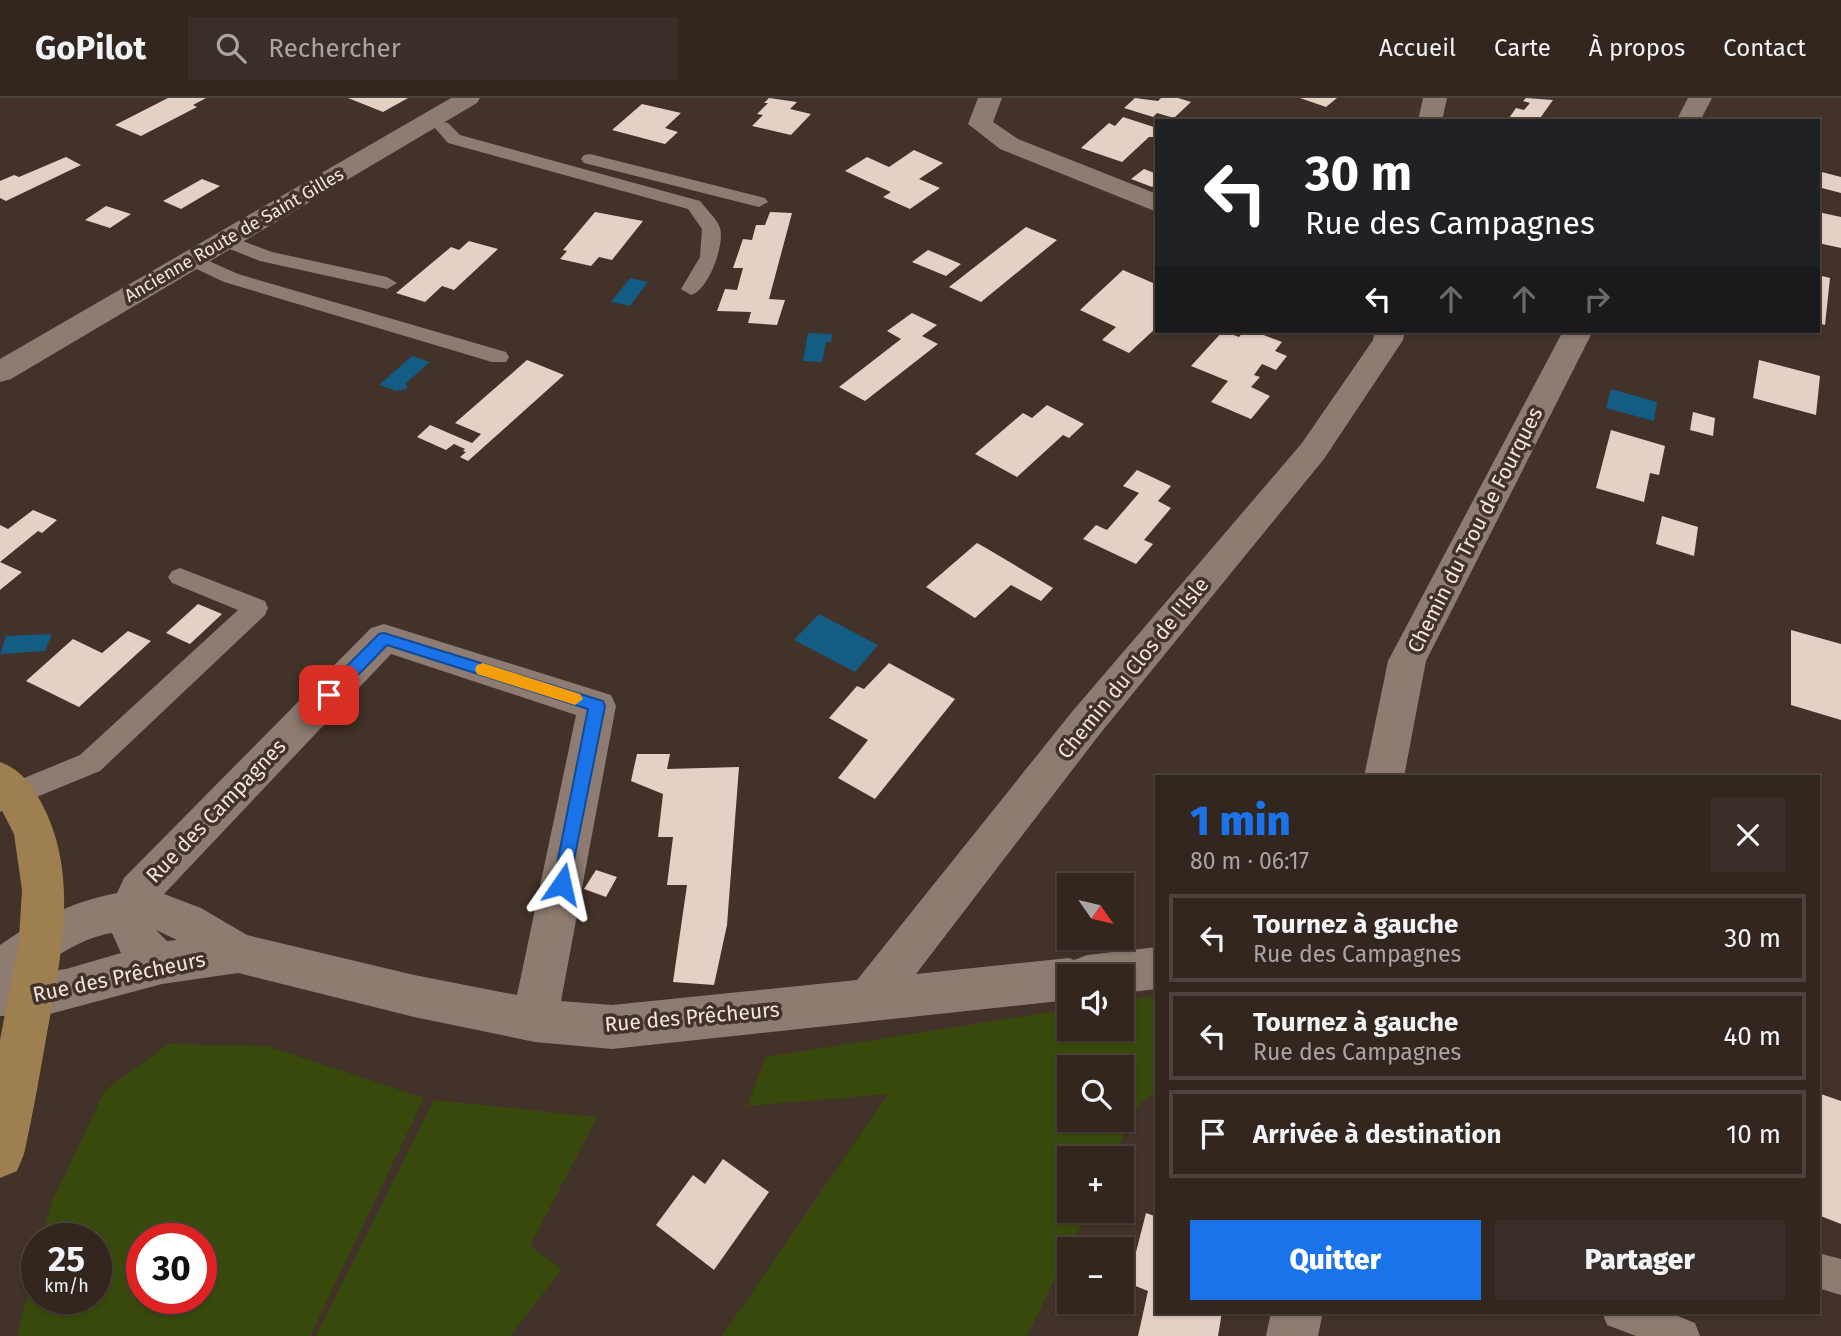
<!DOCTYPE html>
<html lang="fr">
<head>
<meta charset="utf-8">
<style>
  body { margin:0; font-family:"Fira Sans",sans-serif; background:#3a2e28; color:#f1f3f6; height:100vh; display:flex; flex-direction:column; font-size:26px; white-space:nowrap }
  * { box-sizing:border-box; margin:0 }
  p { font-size:23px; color:#a8a5a4 }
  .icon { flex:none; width:38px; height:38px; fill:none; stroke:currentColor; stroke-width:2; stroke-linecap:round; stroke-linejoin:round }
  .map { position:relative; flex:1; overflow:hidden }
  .panel { position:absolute; left:1155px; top:677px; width:665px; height:539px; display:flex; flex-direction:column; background:#32261f; border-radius:0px; box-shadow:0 2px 5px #0004,0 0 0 2px #4d433d }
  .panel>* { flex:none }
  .banner { position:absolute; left:1155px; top:21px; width:665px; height:214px; border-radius:0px; box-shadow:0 2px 5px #0004,0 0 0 2px #4d433d; background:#202124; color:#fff; overflow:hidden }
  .needle { width:46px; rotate:124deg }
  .fabs { position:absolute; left:1057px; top:775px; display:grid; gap:14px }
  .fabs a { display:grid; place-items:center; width:77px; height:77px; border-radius:0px; background:#32261f; box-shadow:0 2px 5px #0004,0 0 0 2px #4d433d; font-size:35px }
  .speed { position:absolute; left:21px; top:1125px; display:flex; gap:14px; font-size:35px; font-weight:700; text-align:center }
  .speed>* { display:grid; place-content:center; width:91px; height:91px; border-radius:50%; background:#32261f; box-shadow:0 2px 5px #0004,0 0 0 2px #4d433d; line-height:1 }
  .speed small { font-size:18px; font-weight:400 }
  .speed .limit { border:10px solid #d22; background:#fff; color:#111 }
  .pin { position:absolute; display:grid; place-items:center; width:60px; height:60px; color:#fff; margin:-30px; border-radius:14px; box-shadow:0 4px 10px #0006 }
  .me { position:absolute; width:77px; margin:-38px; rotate:11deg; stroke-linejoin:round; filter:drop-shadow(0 0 5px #0008) }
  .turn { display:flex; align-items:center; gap:24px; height:147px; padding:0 35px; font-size:32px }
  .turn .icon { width:91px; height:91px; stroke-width:2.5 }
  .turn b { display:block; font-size:49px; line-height:60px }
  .lanes { display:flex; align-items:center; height:66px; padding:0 35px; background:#0003; justify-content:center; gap:35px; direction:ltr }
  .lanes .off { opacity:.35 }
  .round { display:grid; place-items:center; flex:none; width:74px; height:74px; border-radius:0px; background:#3a2e28 }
  .headline { display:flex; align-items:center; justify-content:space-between; height:119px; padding:0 35px }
  h1 { font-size:42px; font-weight:800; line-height:52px; color:#1a73e8 }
  .action { display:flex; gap:14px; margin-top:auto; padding:14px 35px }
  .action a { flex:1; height:80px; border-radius:0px; background:#1a73e8; color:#fff; font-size:28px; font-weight:800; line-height:80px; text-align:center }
  .action a+a { background:#3a2e28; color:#f1f3f6 }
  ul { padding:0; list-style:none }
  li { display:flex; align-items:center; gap:21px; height:88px; margin:0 14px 10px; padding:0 21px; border:4px solid #4d433d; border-radius:0px }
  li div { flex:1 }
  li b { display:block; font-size:26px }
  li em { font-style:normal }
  header { display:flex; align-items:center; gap:42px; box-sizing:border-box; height:98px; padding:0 35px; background:#32261f; border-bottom:2px solid #4d433d }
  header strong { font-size:33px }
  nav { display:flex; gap:38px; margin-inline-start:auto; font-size:24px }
  .search { width:490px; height:63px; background:#3a2e28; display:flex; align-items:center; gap:18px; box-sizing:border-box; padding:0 24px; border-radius:0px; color:#a8a5a4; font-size:26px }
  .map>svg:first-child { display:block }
  .green { fill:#384a0b; fill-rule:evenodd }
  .water { fill:#135c83 }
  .building { fill:#e5d0c5 }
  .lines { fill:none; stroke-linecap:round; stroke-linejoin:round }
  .lane { fill:#8e7b71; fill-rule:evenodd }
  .street { fill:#8e7b71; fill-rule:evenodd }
  .secondary { fill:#8e7b71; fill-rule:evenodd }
  .primary { fill:#9e7f4f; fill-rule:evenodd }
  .route { fill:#1a73e8; stroke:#114b97; stroke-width:2 }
  .slow { fill:#f59e0b }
  .labels { text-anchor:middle; stroke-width:7; stroke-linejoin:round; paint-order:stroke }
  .far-street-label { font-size:18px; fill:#f0e5e0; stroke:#423229 }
  .street-label { font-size:21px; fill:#f0e5e0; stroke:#423229 }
</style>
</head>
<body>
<header>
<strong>GoPilot</strong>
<div class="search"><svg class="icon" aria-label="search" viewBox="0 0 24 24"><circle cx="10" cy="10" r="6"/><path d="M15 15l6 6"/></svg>Rechercher</div>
<nav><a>Accueil</a><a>Carte</a><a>À propos</a><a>Contact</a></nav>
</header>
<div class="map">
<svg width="1841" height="1238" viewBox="0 0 1841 1238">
  <rect width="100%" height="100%" fill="#423229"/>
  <g class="green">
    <path d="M 1157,897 L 1157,994 L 1140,1005 L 1113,1060 L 1069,1060 L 1069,1113 L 1088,1113 L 1027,1238 L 722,1238 L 888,996 L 747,1008 L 766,959 L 1069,911 L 1069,931 L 1122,931 L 1122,903 ZM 1069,970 L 1122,970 L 1122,1022 L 1069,1022 Z"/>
    <path d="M 169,946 L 267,948 L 424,1000 L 310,1238 L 17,1238 L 37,1161 L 37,1200 L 96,1200 L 96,1141 L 42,1141 L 51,1106 L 105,992 ZM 142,1141 L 201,1141 L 201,1200 L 142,1200 Z"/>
    <path d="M 434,1002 L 597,1019 L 530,1148 L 562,1171 L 510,1238 L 316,1238 Z"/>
  </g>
  <g class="water">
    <path d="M 630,180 L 648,184 L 630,208 L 611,204 Z"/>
    <path d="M 808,235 L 832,236 L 831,244 L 826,244 L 822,264 L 803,263 Z"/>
    <path d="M 412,258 L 430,264 L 406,285 L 407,291 L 396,293 L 379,287 Z"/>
    <path d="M 1611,291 L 1657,304 L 1654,323 L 1606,310 Z"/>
    <path d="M 819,516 L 878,547 L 855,574 L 794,542 Z"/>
    <path d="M 52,536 L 45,553 L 0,556 L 6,538 Z"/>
  </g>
  <g class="building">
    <path d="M 168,0 L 206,0 L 193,7 L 197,9 L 141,38 L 115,27 Z"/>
    <path d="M 348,0 L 408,0 L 383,14 Z"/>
    <path d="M 769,0 L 797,4 L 790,11 L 811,16 L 791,37 L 752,28 L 763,17 L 757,16 L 768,5 L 764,5 Z"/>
    <path d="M 1135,0 L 1158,3 L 1161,0 L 1178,0 L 1191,4 L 1174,20 L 1157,15 L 1153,19 L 1124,10 Z"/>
    <path d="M 1300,0 L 1337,0 L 1326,9 Z"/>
    <path d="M 1526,0 L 1553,2 L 1538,23 L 1507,23 L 1516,10 L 1524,12 L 1530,5 L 1523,3 Z"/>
    <path d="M 642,6 L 681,15 L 665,30 L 678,34 L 665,46 L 612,32 Z"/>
    <path d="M 1123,19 L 1157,30 L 1157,39 L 1149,39 L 1122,64 L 1081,50 L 1109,25 L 1115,28 Z"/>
    <path d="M 914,52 L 943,65 L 919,81 L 940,90 L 910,111 L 883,99 L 891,94 L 845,73 L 867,59 L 889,69 Z"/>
    <path d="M 66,59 L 81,67 L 6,103 L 0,100 L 0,83 L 14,77 L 19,79 Z"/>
    <path d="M 1144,71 L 1157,76 L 1157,85 L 1152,89 L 1131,81 Z"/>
    <path d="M 1818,73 L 1841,79 L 1841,95 L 1818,89 Z"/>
    <path d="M 202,81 L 220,88 L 181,111 L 163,103 Z"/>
    <path d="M 106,108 L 131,116 L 110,130 L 85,122 Z"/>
    <path d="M 595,114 L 643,123 L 612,162 L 599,159 L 591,168 L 560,161 L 567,153 L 563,152 Z"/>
    <path d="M 770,114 L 792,115 L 769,201 L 785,202 L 777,227 L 748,225 L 751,214 L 717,213 L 725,191 L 737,192 L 743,170 L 733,170 L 743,141 L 752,142 L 756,127 L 765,127 Z"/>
    <path d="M 1818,114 L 1841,119 L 1841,150 L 1818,145 Z"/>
    <path d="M 1026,129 L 1057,142 L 981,204 L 949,189 Z"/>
    <path d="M 469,143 L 498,151 L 454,192 L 442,188 L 425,204 L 396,195 L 451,149 L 459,152 Z"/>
    <path d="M 928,152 L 961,166 L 946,178 L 912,164 Z"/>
    <path d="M 1123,172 L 1153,185 L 1157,182 L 1157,229 L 1129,255 L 1102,242 L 1116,229 L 1080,212 Z"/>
    <path d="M 1818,177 L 1830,180 L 1825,227 L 1818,225 Z"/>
    <path d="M 912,215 L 937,227 L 922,238 L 938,246 L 865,303 L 839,289 L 901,241 L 887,233 Z"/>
    <path d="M 1223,233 L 1239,239 L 1244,233 L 1253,233 L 1282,244 L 1275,253 L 1287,258 L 1276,272 L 1262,266 L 1254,277 L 1260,279 L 1251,289 L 1270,298 L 1251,321 L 1211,304 L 1228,283 L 1191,268 Z"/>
    <path d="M 527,262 L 564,277 L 468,363 L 460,359 L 466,354 L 463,353 L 465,351 L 454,346 L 446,352 L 417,339 L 430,327 L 472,345 L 481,336 L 455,325 Z"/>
    <path d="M 1759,262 L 1820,278 L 1816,317 L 1753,300 Z"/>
    <path d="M 1047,307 L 1084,326 L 1069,340 L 1063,337 L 1017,379 L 975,356 L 1023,315 L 1032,320 Z"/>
    <path d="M 1693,314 L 1715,320 L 1713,338 L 1690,332 Z"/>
    <path d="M 1611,332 L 1665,348 L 1659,377 L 1650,375 L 1644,404 L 1596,390 Z"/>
    <path d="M 1137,372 L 1171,388 L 1158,403 L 1171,410 L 1144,442 L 1153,446 L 1136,466 L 1083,441 L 1096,427 L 1107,432 L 1139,395 L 1123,388 Z"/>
    <path d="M 33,412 L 57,422 L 42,435 L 38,433 L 0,464 L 22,474 L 0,492 L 0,427 L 8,431 Z"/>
    <path d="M 1662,418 L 1698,429 L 1694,458 L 1656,446 Z"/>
    <path d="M 977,445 L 986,450 L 1053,490 L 1041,503 L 1011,487 L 975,520 L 926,489 Z"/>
    <path d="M 198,506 L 222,516 L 190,546 L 166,535 Z"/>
    <path d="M 1791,532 L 1841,546 L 1841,622 L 1791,607 Z"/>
    <path d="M 128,533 L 151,543 L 79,609 L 26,583 L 73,541 L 102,555 Z"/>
    <path d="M 889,565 L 955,601 L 875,701 L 838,680 L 868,642 L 829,620 L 857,588 L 864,591 Z"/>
    <path d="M 637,656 L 670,656 L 667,671 L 739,669 L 727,827 L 714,887 L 673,884 L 687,787 L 667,787 L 673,739 L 658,739 L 663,696 L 631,683 Z"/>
    <path d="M 596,772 L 617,779 L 606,799 L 584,791 Z"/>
    <path d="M 1818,995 L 1841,1003 L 1841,1126 L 1818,1117 Z"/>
    <path d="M 723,1061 L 769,1094 L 714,1172 L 656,1127 L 693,1077 L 705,1086 Z"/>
    <path d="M 1146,1115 L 1157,1119 L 1157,1214 L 1222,1214 L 1218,1238 L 1138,1238 L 1148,1193 L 1128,1185 Z"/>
  </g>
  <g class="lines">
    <g class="lane">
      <path d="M 442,24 L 448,25 L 460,37 L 700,103 C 706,111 717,121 720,130 C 725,147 708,193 691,197 L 681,191 L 700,159 L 702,131 L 688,111 L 448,45 L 434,29 Z"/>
      <path d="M 590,56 L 765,100 L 768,104 L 759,109 L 584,65 L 581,61 L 584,57 Z"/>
      <path d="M 224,136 L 272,154 L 387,179 L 397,185 L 387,191 L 260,163 L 217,146 L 215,142 L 217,138 Z"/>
      <path d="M 191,155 L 238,176 L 506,254 L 509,259 L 506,264 L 492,264 L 224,184 L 184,165 L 182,161 Z"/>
      <path d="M 180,470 L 265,503 L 268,510 L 265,517 L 100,673 L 0,714 L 0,690 L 80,657 L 238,512 L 172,485 L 168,479 L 172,473 Z"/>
      <path d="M 1818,1155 L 1841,1161 L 1841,1197 L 1818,1190 Z"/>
      <path d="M 1602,1214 L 1668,1214 L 1695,1225 L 1700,1238 L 1636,1238 L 1607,1227 Z"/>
    </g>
    <g class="street">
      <path d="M 978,0 L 1002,0 L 993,24 L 1018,41 L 1157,96 L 1157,114 L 1000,51 L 968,26 Z"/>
      <path d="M 1423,0 L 1447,0 L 1442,23 L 1418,23 Z"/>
      <path d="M 1688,0 L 1712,0 L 1700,23 L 1676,23 Z"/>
      <path d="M 1375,233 L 1405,233 L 1403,242 L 1324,361 L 1099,637 L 916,876 L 1069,860 L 1074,862 L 1087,857 L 1157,849 L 1157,891 L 1122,895 L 1122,878 L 1069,878 L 1069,902 L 612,951 L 535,944 L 414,919 L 238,875 L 162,886 L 46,917 L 0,918 L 0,847 C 35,822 74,803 117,795 L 124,780 L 371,530 L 384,526 L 611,597 L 616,608 L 561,903 L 612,907 L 857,882 L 1071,615 L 1302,345 L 1373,242 ZM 391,556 L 576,617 L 517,897 L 414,877 L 247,837 L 201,810 L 164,796 ZM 156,832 L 177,842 L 167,843 ZM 112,835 L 121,855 L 66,871 L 31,876 C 55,858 82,840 112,835 Z"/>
      <path d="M 1563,233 L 1593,233 L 1426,563 L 1404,679 L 1364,679 L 1388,563 Z"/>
      <path d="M 1271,1214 L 1323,1214 L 1318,1238 L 1266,1238 Z"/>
    </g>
    <path class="secondary" d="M 451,0 L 480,0 L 477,5 L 11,281 L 0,284 L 0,261 Z"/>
    <path class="primary" d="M 0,664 C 20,671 31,686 41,704 C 80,776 61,858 47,935 C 40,975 33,1016 24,1056 L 17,1073 L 0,1080 L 0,942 L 19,841 L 22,792 L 14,736 L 0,709 Z"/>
  </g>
  <path class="route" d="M 384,535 L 603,603 L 605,608 L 568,792 L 562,794 L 556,792 L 553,786 L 588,611 L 387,547 L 335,601 L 323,601 L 321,597 L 323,592 L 379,536 Z"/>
  <path class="slow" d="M 483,565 L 580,596 L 583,601 L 575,607 L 477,576 L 475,571 L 477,567 Z"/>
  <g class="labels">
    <g class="far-street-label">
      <text transform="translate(234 137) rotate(-30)" y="6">Ancienne Route de Saint Gilles</text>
    </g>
    <g class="street-label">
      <text transform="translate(1475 432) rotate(-63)" y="7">Chemin du Trou de Fourques</text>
      <text transform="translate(1133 570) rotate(-51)" y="7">Chemin du Clos de l'Isle</text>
      <text transform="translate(216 713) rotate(-46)" y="7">Rue des Campagnes</text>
      <text transform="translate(119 879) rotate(-12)" y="7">Rue des Prêcheurs</text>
      <text transform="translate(692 919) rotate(-5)" y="7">Rue des Prêcheurs</text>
    </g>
  </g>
</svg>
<div class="fabs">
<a><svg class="needle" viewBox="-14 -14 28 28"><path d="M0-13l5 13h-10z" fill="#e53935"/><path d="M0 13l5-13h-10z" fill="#a8a5a4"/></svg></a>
<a><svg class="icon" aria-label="sound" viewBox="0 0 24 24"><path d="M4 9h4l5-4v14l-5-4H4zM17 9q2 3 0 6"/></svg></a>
<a><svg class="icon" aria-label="search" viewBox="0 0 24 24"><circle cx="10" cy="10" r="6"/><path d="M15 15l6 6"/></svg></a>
<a>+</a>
<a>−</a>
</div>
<div class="speed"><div>25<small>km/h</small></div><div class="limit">30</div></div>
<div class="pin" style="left:329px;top:597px;background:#d93025"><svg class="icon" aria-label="arrive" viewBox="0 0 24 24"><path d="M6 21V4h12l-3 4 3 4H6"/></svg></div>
<svg class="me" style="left:562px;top:786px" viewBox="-20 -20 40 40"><path d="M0-17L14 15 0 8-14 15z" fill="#1a73e8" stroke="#fff" stroke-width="4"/></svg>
<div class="banner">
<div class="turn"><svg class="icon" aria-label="left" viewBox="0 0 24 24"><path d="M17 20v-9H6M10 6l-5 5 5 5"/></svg><div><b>30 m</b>Rue des Campagnes</div></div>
<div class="lanes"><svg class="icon" aria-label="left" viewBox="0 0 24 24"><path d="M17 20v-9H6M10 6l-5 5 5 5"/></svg><svg class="icon off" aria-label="ahead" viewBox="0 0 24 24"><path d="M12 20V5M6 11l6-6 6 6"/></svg><svg class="icon off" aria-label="ahead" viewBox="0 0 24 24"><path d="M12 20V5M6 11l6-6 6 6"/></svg><svg class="icon off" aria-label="right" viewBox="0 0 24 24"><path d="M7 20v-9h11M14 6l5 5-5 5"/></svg></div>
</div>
<section class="panel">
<div class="headline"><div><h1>1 min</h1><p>80 m · 06:17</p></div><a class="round"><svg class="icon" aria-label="close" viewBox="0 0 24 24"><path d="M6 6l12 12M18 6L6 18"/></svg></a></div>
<ul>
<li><svg class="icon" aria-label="left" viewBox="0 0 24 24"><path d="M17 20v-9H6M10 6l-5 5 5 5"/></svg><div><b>Tournez à gauche</b><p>Rue des Campagnes</p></div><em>30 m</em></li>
<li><svg class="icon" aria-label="left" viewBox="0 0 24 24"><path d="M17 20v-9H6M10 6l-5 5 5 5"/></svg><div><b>Tournez à gauche</b><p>Rue des Campagnes</p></div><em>40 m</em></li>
<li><svg class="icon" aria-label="arrive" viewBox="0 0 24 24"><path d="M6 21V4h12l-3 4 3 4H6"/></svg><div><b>Arrivée à destination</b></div><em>10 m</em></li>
</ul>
<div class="action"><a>Quitter</a><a>Partager</a></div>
</section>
</div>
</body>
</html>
